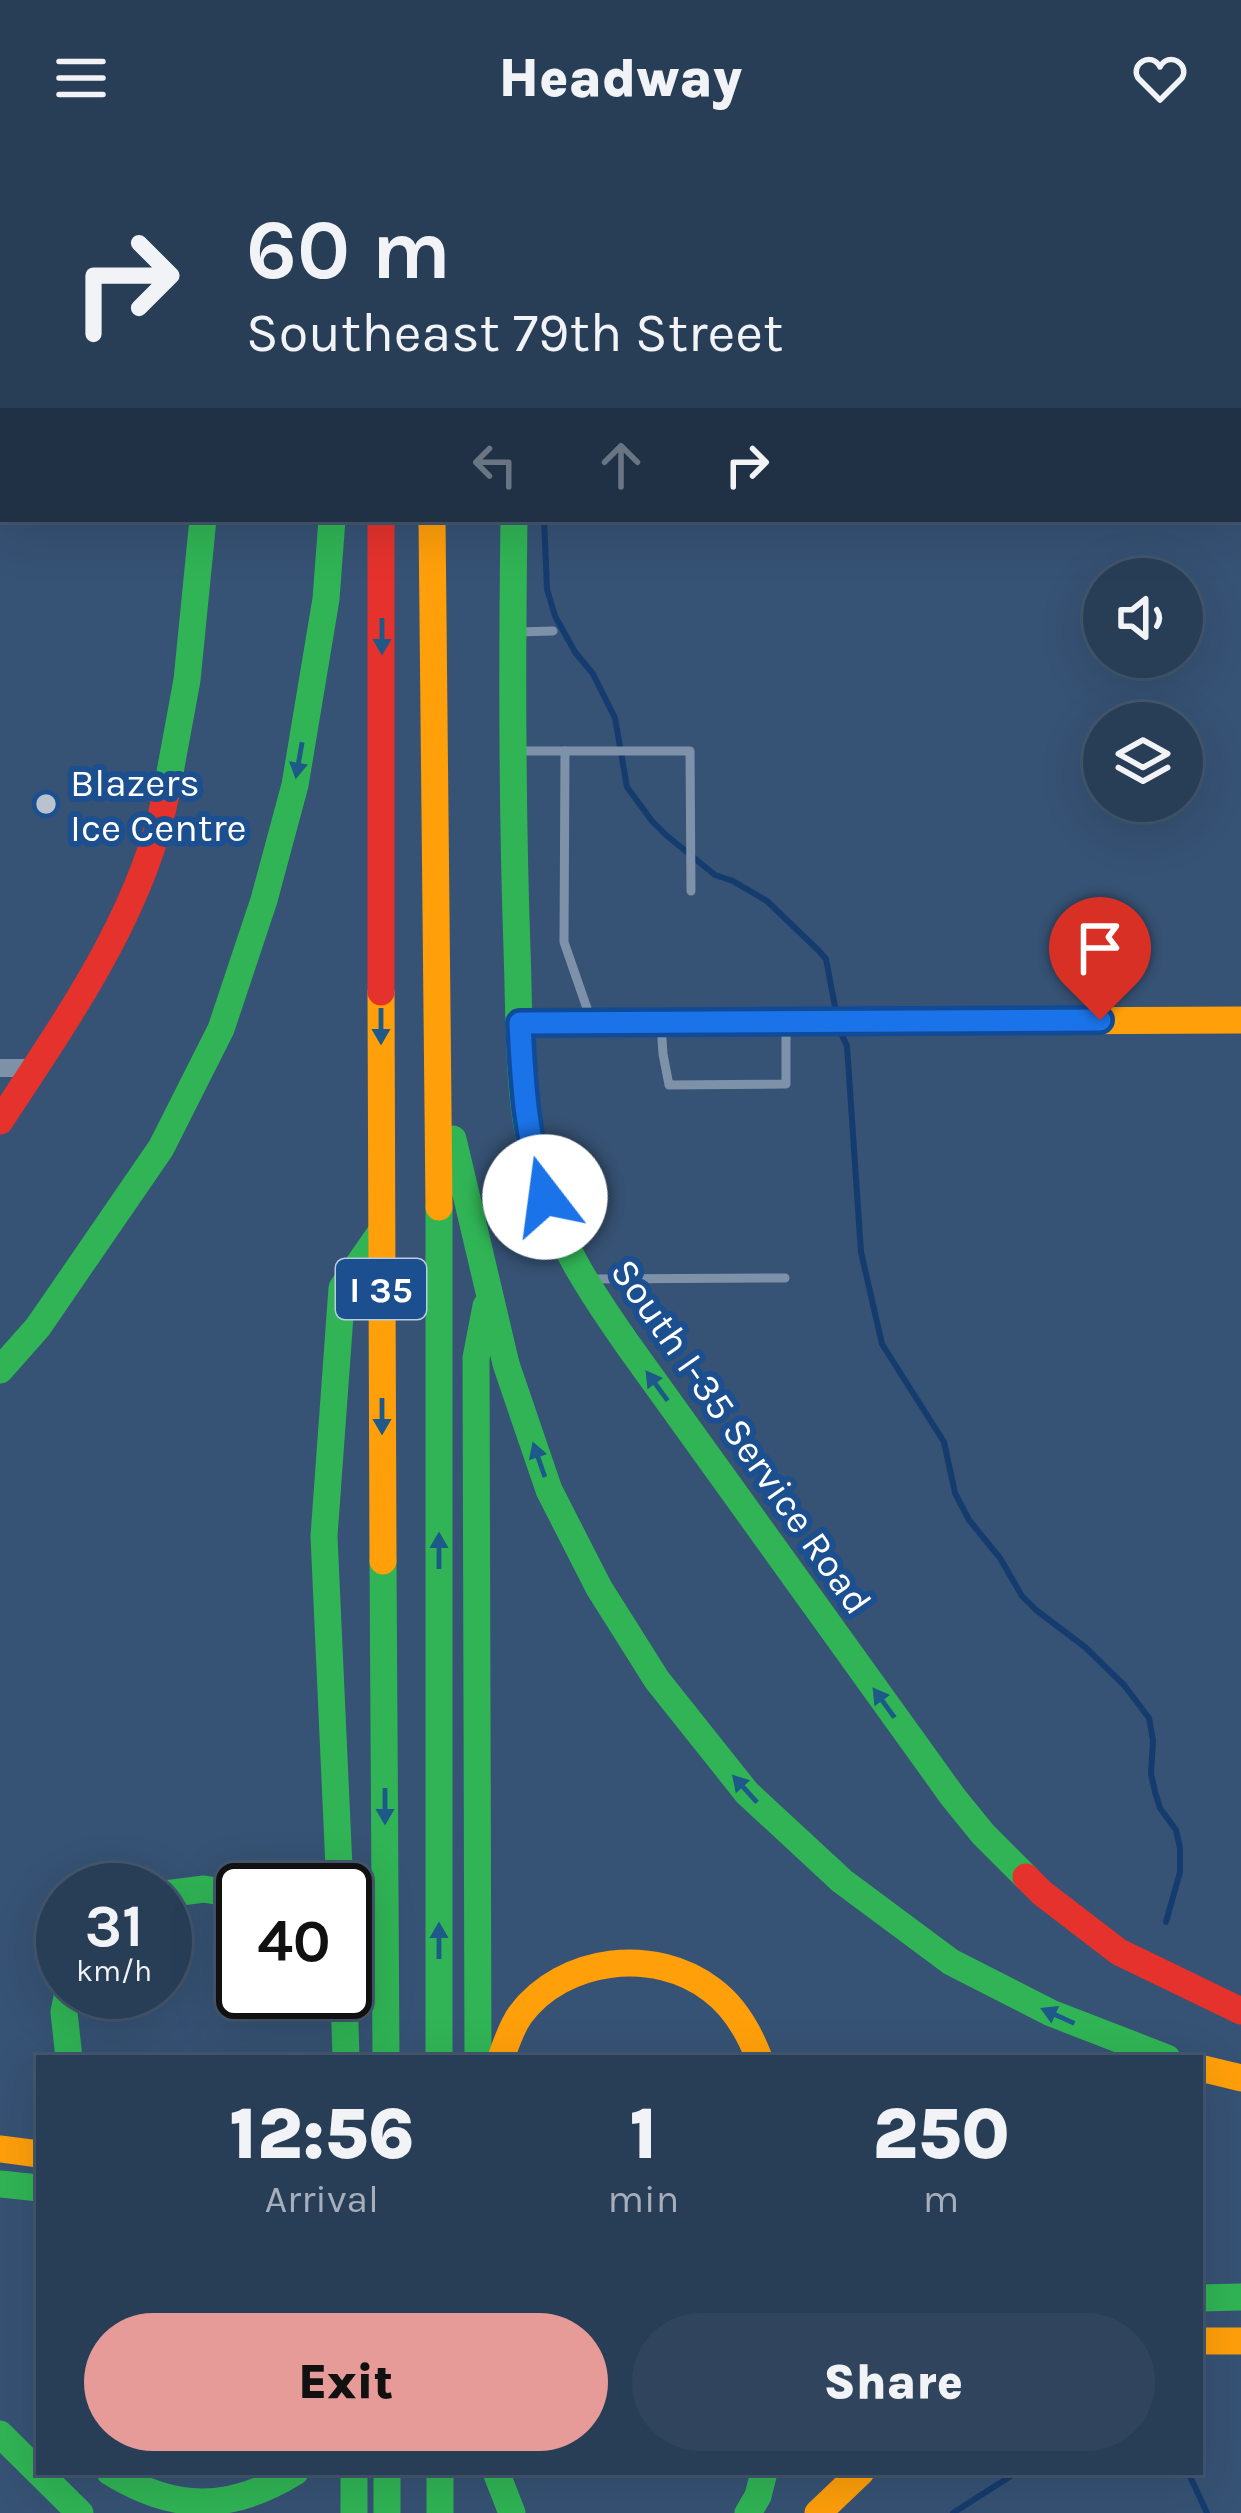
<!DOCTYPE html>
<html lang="en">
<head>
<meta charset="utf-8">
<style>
  body { margin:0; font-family:Karla,sans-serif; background:#30455d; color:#f1f3f6; height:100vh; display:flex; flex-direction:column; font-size:45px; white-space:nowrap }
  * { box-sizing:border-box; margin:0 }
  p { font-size:39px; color:#a5aeba }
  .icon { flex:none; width:66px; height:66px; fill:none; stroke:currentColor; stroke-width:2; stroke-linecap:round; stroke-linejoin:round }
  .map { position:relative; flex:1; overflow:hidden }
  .side { position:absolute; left:36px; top:1899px; width:1167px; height:420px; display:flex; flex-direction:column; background:#283e57; border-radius:0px; box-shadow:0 12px 48px #0002,0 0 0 3px #44576d }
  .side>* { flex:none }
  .top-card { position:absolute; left:0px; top:0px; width:1242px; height:366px; box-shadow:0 12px 48px #0002,0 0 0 3px #44576d; background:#283e57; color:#f1f3f6; overflow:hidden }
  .fabs { position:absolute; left:1083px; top:402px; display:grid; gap:24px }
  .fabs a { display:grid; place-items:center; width:120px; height:120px; border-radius:50%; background:#283e57; box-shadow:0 12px 48px #0002,0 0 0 3px #44576d; font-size:60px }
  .speed { position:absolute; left:36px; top:1707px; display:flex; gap:24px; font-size:60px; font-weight:700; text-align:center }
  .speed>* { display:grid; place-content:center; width:156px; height:156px; border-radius:50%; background:#283e57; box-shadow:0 12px 48px #0002,0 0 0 3px #44576d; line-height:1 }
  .speed small { font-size:30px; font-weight:400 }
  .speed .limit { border:6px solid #111; border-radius:18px; background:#fff; color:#111 }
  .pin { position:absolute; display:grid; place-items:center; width:102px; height:102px; color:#fff; margin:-123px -51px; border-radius:50% 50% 50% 0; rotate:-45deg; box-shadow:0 0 12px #0007 }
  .pin .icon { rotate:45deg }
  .me { position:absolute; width:132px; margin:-66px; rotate:345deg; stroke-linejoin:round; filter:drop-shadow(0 0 9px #0008) }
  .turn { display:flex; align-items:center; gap:42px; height:252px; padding:0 48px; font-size:54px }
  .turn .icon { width:156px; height:156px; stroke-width:2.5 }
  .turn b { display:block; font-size:84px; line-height:102px }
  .lanes { display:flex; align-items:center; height:114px; padding:0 48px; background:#0003; justify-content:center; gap:60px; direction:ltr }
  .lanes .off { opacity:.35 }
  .eta { display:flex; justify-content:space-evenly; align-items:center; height:204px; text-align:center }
  .eta b { font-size:72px; font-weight:800; line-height:84px }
  .primary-button { display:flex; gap:24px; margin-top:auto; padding:24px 48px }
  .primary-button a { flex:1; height:138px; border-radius:72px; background:#e69b98; color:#111; font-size:48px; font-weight:800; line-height:138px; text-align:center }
  .primary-button a+a { background:#30455d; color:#f1f3f6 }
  header { display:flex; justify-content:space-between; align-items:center; height:156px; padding:0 48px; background:#283e57; font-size:54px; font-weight:800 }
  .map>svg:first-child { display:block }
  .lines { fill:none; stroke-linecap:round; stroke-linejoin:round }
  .stream { stroke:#153c6e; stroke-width:6 }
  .lane { stroke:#7d92a8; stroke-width:9 }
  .street { stroke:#7d92a8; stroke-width:18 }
  .fast { stroke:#30b455; stroke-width:27 }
  .slow { stroke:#ff9f0a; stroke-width:27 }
  .jam { stroke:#e5322d; stroke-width:27 }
  .oneway { fill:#1d5989 }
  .route-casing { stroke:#114b97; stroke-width:30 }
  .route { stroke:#1a73e8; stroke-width:21 }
  .poi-dot { fill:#b9c2ce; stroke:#1b4f8f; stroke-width:4.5 }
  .labels { text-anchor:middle; stroke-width:12; stroke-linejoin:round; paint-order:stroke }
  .shield { fill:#1b4f8f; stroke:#bbcadd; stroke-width:3 }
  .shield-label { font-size:36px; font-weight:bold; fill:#fff }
  .poi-label { font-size:39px; fill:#fff; stroke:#1b4f8f; text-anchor:start }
  .street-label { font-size:39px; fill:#fff; stroke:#1b4f8f }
</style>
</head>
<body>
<header><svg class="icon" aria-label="menu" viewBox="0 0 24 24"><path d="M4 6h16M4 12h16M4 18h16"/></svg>Headway<svg class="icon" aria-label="heart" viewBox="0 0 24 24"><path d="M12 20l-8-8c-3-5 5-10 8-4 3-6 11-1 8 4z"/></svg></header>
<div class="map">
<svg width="1241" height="2357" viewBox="0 0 1241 2357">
  <rect width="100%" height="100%" fill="#365274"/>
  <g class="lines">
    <g class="stream">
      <path d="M 544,363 L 547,433 L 555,460 L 575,496 L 593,518 L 615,562 L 627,631 L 652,665 L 666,679 L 715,719 L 733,725 L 767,745 L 818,794 L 826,803 L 836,856"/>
      <path d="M 840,875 L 847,890 L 861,1096 L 882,1188 L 944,1286 L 955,1337 L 969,1364 L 1000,1402 L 1022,1440 L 1036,1454 L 1085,1491 L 1124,1529 L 1149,1562 L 1153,1584 L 1151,1618 L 1155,1636 L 1160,1652 L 1176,1674 L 1180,1692 L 1180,1716 L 1166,1766"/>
      <path d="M 1188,2316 L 1207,2357"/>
      <path d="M 953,2357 L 1017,2316"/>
    </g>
    <g class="lane">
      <path d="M 770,0 L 770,3"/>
      <path d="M 0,94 L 3,94"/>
      <path d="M 516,476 L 553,475"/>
      <path d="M 518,595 L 690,595 L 691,735"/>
      <path d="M 565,595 L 564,786 L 590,861"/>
      <path d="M 661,868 L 663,898 L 669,929 L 786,928 L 786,871"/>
      <path d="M 593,1123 L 785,1122"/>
    </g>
    <g class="street">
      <path d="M 0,240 L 3,239"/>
      <path d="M 0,912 L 35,912"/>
    </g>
    <g class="fast">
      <path d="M 430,0 L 430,3"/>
      <path d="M 533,0 L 533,3"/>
      <path d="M 514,363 C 512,506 512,650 517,793 C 520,872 516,953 541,1029 C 559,1088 593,1139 628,1189 L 953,1641 L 983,1678 L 1026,1721"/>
      <path d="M 166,638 L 187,524 L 203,363"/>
      <path d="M 453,983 L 506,1208 L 549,1334 L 599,1432 L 657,1524 L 747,1637 L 842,1725 L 951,1806 L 1051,1857 L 1167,1902"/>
      <path d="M 439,1051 L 439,1902"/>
      <path d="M 0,1214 L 38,1171 L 161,992 L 221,873 L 264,744 L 295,629 L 326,443 L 332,363"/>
      <path d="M 383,1405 L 386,1902"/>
      <path d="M 340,1734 L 324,1380 L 342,1132 L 381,1076"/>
      <path d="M 165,1738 L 204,1733 L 243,1740"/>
      <path d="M 68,1836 L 64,1856 L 69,1902"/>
      <path d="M 344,1836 L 346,1902"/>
      <path d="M 478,1902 L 476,1202 L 486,1150"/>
      <path d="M 0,2028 L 39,2032"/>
      <path d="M 1200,2142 L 1241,2141"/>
      <path d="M 0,2278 L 80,2357"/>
      <path d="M 110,2316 C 175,2356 230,2356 295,2316"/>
      <path d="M 354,2316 L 354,2357"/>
      <path d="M 387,2316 L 387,2357"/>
      <path d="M 440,2316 L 440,2357"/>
      <path d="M 496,2316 L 512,2357"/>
      <path d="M 748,2357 L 758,2340 L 764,2316"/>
    </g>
    <g class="slow">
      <path d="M 232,0 L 232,3"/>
      <path d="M 432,363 L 439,1051"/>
      <path d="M 381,836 L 383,1405"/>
      <path d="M 520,867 L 1241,864"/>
      <path d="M 501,1902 C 506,1888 511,1872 520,1859 C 563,1801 655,1790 712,1834 C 735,1851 749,1876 759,1902"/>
      <path d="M 1200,1912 L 1241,1922"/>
      <path d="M 0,1993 L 39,1998"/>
      <path d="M 1200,2185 L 1241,2185"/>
      <path d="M 818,2357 L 861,2316"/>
    </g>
    <g class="jam">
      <path d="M 358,0 L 358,3"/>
      <path d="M 381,363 L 381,836"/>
      <path d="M 0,965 C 66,864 142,758 166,638"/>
      <path d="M 1026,1721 L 1042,1737 L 1119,1796 L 1241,1855"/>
    </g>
  </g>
  <defs><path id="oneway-solid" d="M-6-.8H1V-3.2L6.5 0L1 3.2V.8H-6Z" transform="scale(3)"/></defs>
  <g class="oneway">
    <use href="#oneway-solid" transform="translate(382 480) rotate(90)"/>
    <use href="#oneway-solid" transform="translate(299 604) rotate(100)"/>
    <use href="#oneway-solid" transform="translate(381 870) rotate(90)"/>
    <use href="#oneway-solid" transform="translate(657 1230) rotate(-126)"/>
    <use href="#oneway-solid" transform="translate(382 1260) rotate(90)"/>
    <use href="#oneway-solid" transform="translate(539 1304) rotate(-109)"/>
    <use href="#oneway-solid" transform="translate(439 1395) rotate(-90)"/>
    <use href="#oneway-solid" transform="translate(884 1547) rotate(-126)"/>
    <use href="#oneway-solid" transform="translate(745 1633) rotate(-132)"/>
    <use href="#oneway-solid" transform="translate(385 1650) rotate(90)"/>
    <use href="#oneway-solid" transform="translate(439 1785) rotate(-90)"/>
    <use href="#oneway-solid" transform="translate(1058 1860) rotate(-156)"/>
  </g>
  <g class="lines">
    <g class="route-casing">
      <path id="route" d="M 545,1041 C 526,980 523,930 520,867 L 1100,864"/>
    </g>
    <use href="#route" class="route"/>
  </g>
  <circle class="poi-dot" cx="46" cy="648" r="12"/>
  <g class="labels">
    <rect class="shield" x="336" y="1103" width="90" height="60" rx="9"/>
    <g class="shield-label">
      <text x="381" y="1146">I 35</text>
    </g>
    <g class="poi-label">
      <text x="70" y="640">Blazers<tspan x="70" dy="45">Ice Centre</tspan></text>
    </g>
    <g class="street-label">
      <text transform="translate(742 1280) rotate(55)" y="14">South I-35 Service Road</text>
    </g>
  </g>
</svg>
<div class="fabs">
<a><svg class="icon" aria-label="sound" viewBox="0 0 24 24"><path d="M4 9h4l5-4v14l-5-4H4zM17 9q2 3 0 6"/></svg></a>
<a><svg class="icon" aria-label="layers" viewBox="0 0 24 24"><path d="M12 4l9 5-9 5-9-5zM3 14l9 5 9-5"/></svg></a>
</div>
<div class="speed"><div>31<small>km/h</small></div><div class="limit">40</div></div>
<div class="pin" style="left:1100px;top:864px;background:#d93025"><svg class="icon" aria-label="arrive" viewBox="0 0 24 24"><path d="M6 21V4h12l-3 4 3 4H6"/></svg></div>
<svg class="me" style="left:545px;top:1041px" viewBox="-20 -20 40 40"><circle r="19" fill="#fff"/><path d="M0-13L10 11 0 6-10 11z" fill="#1a73e8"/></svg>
<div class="top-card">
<div class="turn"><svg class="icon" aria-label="right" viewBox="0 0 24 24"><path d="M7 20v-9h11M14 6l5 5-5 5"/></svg><div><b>60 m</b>Southeast 79th Street</div></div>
<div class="lanes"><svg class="icon off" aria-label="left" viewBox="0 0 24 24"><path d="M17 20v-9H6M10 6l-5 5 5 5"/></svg><svg class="icon off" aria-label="ahead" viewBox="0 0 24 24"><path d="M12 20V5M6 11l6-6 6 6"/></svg><svg class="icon" aria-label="right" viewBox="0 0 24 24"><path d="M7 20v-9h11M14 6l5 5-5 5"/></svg></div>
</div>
<section class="side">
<div class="eta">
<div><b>12:56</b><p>Arrival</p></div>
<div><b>1</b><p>min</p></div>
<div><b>250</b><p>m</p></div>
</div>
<div class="primary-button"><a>Exit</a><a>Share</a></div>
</section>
</div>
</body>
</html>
